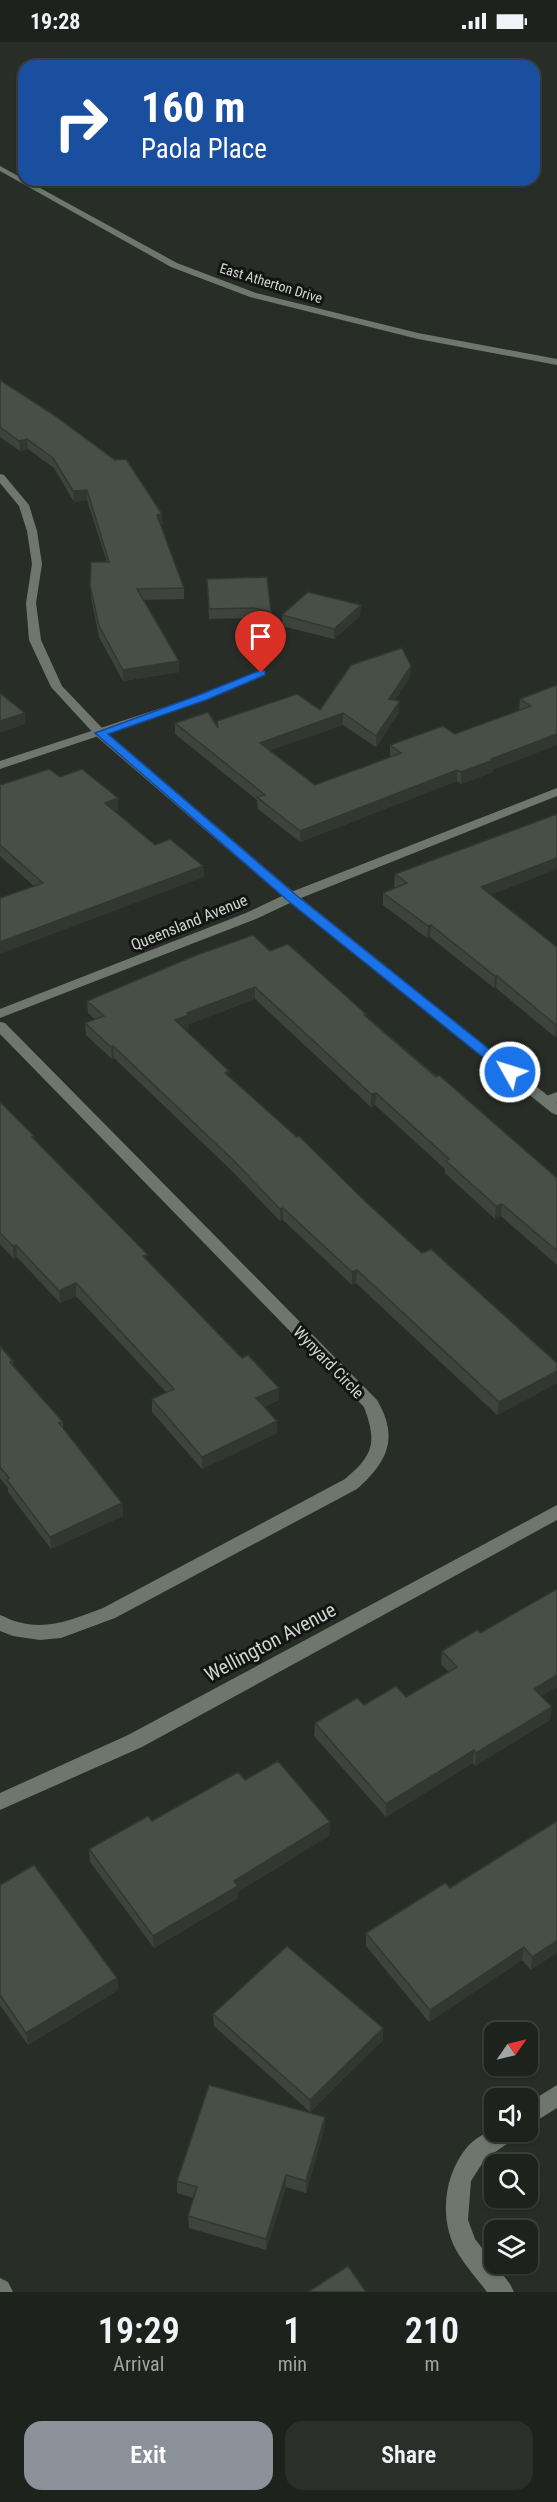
<!DOCTYPE html>
<html lang="en">
<head>
<meta charset="utf-8">
<style>
  body { margin:0; font-family:"Roboto Condensed",sans-serif; background:#2b2f2a; color:#f1f3f6; height:100vh; display:flex; flex-direction:column; font-size:22px; white-space:nowrap }
  * { box-sizing:border-box; margin:0 }
  p { font-size:20px; color:#a1a4a4 }
  .icon { flex:none; width:33px; height:33px; fill:none; stroke:currentColor; stroke-width:2; stroke-linecap:round; stroke-linejoin:round }
  .map { position:relative; height:2250px; overflow:hidden }
  .panel { display:flex; flex-direction:column; background:#1e221d; flex:1 }
  .panel>* { flex:none }
  .banner { position:absolute; left:18px; top:18px; width:522px; height:126px; border-radius:18px; box-shadow:0 2px 4px #0004,0 0 0 2px #3c3f3b; background:#1a4fa0; color:#fff; overflow:hidden }
  .needle { width:39px; rotate:56deg }
  .fabs { position:absolute; left:484px; top:1980px; display:grid; gap:12px }
  .fabs a { display:grid; place-items:center; width:54px; height:54px; border-radius:12px; background:#1e221d; box-shadow:0 2px 4px #0004,0 0 0 2px #3c3f3b; font-size:30px }
  .pin { position:absolute; display:grid; place-items:center; width:51px; height:51px; color:#fff; margin:-62px -26px; border-radius:50% 50% 50% 0; rotate:-45deg; box-shadow:0 0 6px #0007 }
  .pin .icon { rotate:45deg }
  .me { position:absolute; width:66px; margin:-33px; rotate:309deg; stroke-linejoin:round; filter:drop-shadow(0 0 4px #0008) }
  .turn { display:flex; align-items:center; gap:21px; height:126px; padding:0 24px; font-size:27px }
  .turn .icon { width:78px; height:78px; stroke-width:2.5 }
  .turn b { display:block; font-size:42px; line-height:51px }
  .eta { display:flex; justify-content:space-evenly; align-items:center; height:102px; text-align:center }
  .eta b { font-size:36px; font-weight:600; line-height:42px }
  .action { display:flex; gap:12px; margin-top:auto; padding:12px 24px }
  .action a { flex:1; height:69px; border-radius:18px; background:#8c9099; color:#fff; font-size:24px; font-weight:600; line-height:69px; text-align:center }
  .action a+a { background:#2b2f2a; color:#f1f3f6 }
  .status { display:flex; justify-content:space-between; align-items:center; height:42px; padding:0 30px; background:#1e221d; direction:ltr }
  .status svg { height:16px; fill:currentColor }
  .map>svg:first-child { display:block }
  .lines { fill:none; stroke-linecap:round; stroke-linejoin:round }
  .minor { fill:#6f766e; fill-rule:evenodd }
  .tertiary { fill:#6f766e; fill-rule:evenodd }
  .wall { fill:#3e443d }
  .shaded-wall { fill:#323732 }
  .building { fill:#484f47; stroke:#323732; stroke-width:1.5 }
  .route { fill:#1a73e8; stroke:#114b97; stroke-width:1.5 }
  .labels { text-anchor:middle; stroke-width:6; stroke-linejoin:round; paint-order:stroke }
  .far-street-label { font-size:14px; fill:#d1d5d1; stroke:#131512 }
  .street-label { font-size:16px; fill:#d1d5d1; stroke:#131512 }
  .near-street-label { font-size:20px; fill:#d1d5d1; stroke:#131512 }
</style>
</head>
<body>
<div class="status"><b>19:28</b><svg viewBox="0 0 49 12"><path d="M0 12V9h3v3zM5 12V6h3v6zM10 12V3h3v9zM15 12V0h3v12zM26 1h20v11H26zM47 4h2v5h-2z"/></svg></div>
<div class="map">
<svg width="557" height="2250" viewBox="0 0 557 2250">
  <rect width="100%" height="100%" fill="#282e27"/>
  <g class="lines">
    <g class="minor">
      <path d="M 261,628 L 265,629 L 265,633 L 206,658 L 0,727 L 0,719 L 198,654 Z"/>
      <path d="M 557,746 L 557,754 L 296,858 L 291,859 L 284,855 L 286,852 Z"/>
      <path d="M 0,980 L 5,981 L 377,1358 C 399,1395 388,1420 357,1447 L 115,1576 L 61,1596 L 40,1598 L 13,1594 L 0,1589 L 0,1573 C 6,1575 12,1579 18,1580 C 48,1589 75,1576 103,1566 L 345,1437 C 374,1413 377,1400 364,1365 L 0,992 Z"/>
      <path d="M 557,1050 L 557,1060 L 546,1064 L 539,1059 L 541,1056 Z"/>
      <path d="M 557,2043 L 557,2066 L 528,2084 L 528,2061 Z"/>
      <path d="M 495,2085 L 495,2090 L 517,2090 L 514,2097 L 485,2117 L 471,2139 L 468,2178 L 475,2197 L 510,2242 L 514,2250 L 487,2250 C 478,2238 467,2226 459,2213 C 438,2180 443,2133 468,2104 C 475,2096 487,2091 495,2085 Z"/>
    </g>
    <g class="tertiary">
      <path d="M 0,124 L 177,221 L 256,251 L 418,291 L 557,317 L 557,323 L 418,297 L 250,255 L 171,225 L 0,129 Z"/>
      <path d="M 0,432 L 4,433 L 29,463 L 37,489 L 42,522 L 36,561 L 41,598 L 62,644 L 104,688 L 296,852 L 557,1061 L 557,1073 L 552,1071 L 290,861 L 256,877 L 0,976 L 0,967 L 246,871 L 282,854 L 96,694 L 51,645 L 29,598 L 26,561 L 32,522 L 27,489 L 19,464 L 0,441 Z"/>
      <path d="M 557,1463 L 557,1478 L 142,1705 L 0,1768 L 0,1751 L 128,1693 Z"/>
      <path d="M 0,2236 L 8,2240 L 13,2250 L 0,2250 Z"/>
    </g>
  </g>
  <g class="wall">
    <path d="M 0,338 L 163,483 L 161,483 L 184,546 L 184,557 L 143,558 L 179,630 L 123,639 L 99,595 L 91,555 L 90,544 L 107,520 L 87,458 L 74,460 L 54,426 L 28,407 L 20,409 L 0,395 Z"/>
    <path d="M 207,537 L 271,570 L 271,581 L 253,576 L 209,577 Z"/>
    <path d="M 282,573 L 360,574 L 334,597 L 282,584 Z"/>
    <path d="M 410,635 L 395,658 L 399,670 L 376,705 L 343,683 L 270,708 L 315,743 L 390,715 L 390,703 L 455,692 L 519,668 L 520,657 L 557,643 L 493,728 L 493,730 L 461,742 L 457,739 L 300,800 L 258,767 L 257,758 L 175,692 L 175,681 L 217,685 L 320,668 Z"/>
    <path d="M 60,735 L 118,756 L 118,767 L 115,769 L 155,803 L 203,824 L 204,835 L 34,844 L 0,814 L 0,743 Z"/>
    <path d="M 395,832 L 491,853 L 557,905 L 557,995 L 555,995 L 496,946 L 494,946 L 430,895 L 427,896 L 383,863 L 383,851 L 396,846 L 394,844 Z"/>
    <path d="M 270,909 L 366,974 L 557,1136 L 557,1223 L 501,1174 L 495,1177 L 445,1131 L 445,1127 L 375,1063 L 371,1065 L 255,957 L 189,982 L 189,985 L 184,987 L 229,1034 L 422,1211 L 557,1321 L 557,1341 L 497,1373 L 356,1241 L 352,1243 L 283,1178 L 280,1179 L 232,1129 L 114,1016 L 112,1017 L 86,993 L 85,981 L 95,977 L 88,971 L 87,959 Z"/>
    <path d="M 0,1056 L 0,1060 L 34,1094 L 35,1098 L 279,1358 L 264,1365 L 277,1391 L 202,1427 L 152,1370 L 152,1357 L 166,1350 L 76,1254 L 60,1261 L 17,1215 L 14,1217 L 0,1202 Z"/>
    <path d="M 0,1304 L 13,1319 L 13,1324 L 63,1380 L 63,1387 L 122,1461 L 123,1474 L 51,1507 L 8,1450 L 8,1446 L 0,1436 Z"/>
    <path d="M 557,1547 L 557,1645 L 541,1654 L 550,1678 L 475,1724 L 473,1721 L 386,1775 L 314,1694 L 315,1681 L 364,1663 L 406,1655 L 449,1630 L 441,1622 L 442,1609 L 480,1591 Z"/>
    <path d="M 245,1738 L 330,1793 L 238,1850 L 238,1856 L 154,1906 L 90,1820 L 89,1807 Z"/>
    <path d="M 557,1779 L 531,1928 L 522,1918 L 429,1980 L 366,1904 L 366,1891 L 450,1846 Z"/>
    <path d="M 0,1843 L 117,1936 L 118,1948 L 28,2003 L 0,1963 Z"/>
    <path d="M 213,1972 L 383,1998 L 310,2070 L 214,1984 Z"/>
    <path d="M 325,2075 L 324,2087 L 306,2151 L 286,2145 L 266,2208 L 189,2186 L 188,2174 L 194,2156 L 177,2151 L 177,2139 Z"/>
  </g>
  <g class="shaded-wall">
    <path d="M 27,397 L 28,407 L 20,409 L 19,399 Z"/>
    <path d="M 87,448 L 87,458 L 74,460 L 73,449 Z"/>
    <path d="M 162,472 L 163,483 L 158,484 L 157,473 Z"/>
    <path d="M 361,563 L 360,574 L 334,597 L 334,587 Z"/>
    <path d="M 179,619 L 179,630 L 123,639 L 123,628 Z"/>
    <path d="M 411,624 L 410,635 L 389,668 L 389,657 Z"/>
    <path d="M 400,659 L 399,670 L 376,705 L 376,694 Z"/>
    <path d="M 25,671 L 25,682 L 0,691 L 0,679 Z"/>
    <path d="M 343,671 L 343,683 L 260,712 L 260,701 Z"/>
    <path d="M 557,692 L 557,703 L 493,728 L 493,730 L 461,742 L 461,730 L 491,717 Z"/>
    <path d="M 457,728 L 457,739 L 300,800 L 300,789 Z"/>
    <path d="M 118,756 L 118,767 L 106,772 L 105,761 Z"/>
    <path d="M 557,816 L 557,827 L 481,857 L 481,845 Z"/>
    <path d="M 203,824 L 204,835 L 0,912 L 0,900 Z"/>
    <path d="M 431,883 L 430,895 L 427,896 L 428,884 Z"/>
    <path d="M 495,934 L 497,934 L 496,946 L 494,946 Z"/>
    <path d="M 255,945 L 255,957 L 189,982 L 189,985 L 176,990 L 175,978 L 187,971 Z"/>
    <path d="M 556,983 L 557,983 L 557,995 L 555,995 Z"/>
    <path d="M 113,1004 L 114,1016 L 112,1017 L 111,1005 Z"/>
    <path d="M 376,1051 L 375,1063 L 371,1065 L 371,1052 Z"/>
    <path d="M 502,1162 L 501,1174 L 495,1177 L 496,1164 Z"/>
    <path d="M 283,1166 L 283,1178 L 280,1179 L 280,1167 Z"/>
    <path d="M 16,1203 L 17,1215 L 14,1217 L 13,1204 Z"/>
    <path d="M 357,1228 L 356,1241 L 352,1243 L 352,1230 Z"/>
    <path d="M 76,1241 L 76,1254 L 60,1261 L 59,1249 Z"/>
    <path d="M 557,1329 L 557,1341 L 497,1373 L 499,1360 Z"/>
    <path d="M 279,1346 L 279,1358 L 256,1369 L 256,1356 Z"/>
    <path d="M 277,1379 L 277,1391 L 202,1427 L 202,1415 Z"/>
    <path d="M 122,1461 L 123,1474 L 51,1507 L 50,1495 Z"/>
    <path d="M 557,1633 L 557,1645 L 532,1659 L 534,1647 Z"/>
    <path d="M 552,1665 L 550,1678 L 475,1724 L 476,1711 Z"/>
    <path d="M 474,1708 L 473,1721 L 386,1775 L 386,1762 Z"/>
    <path d="M 330,1780 L 330,1793 L 238,1850 L 238,1856 L 154,1906 L 153,1894 L 234,1839 Z"/>
    <path d="M 557,1899 L 557,1911 L 531,1928 L 532,1915 Z"/>
    <path d="M 524,1905 L 522,1918 L 429,1980 L 430,1968 Z"/>
    <path d="M 117,1936 L 118,1948 L 28,2003 L 26,1991 Z"/>
    <path d="M 383,1986 L 383,1998 L 310,2070 L 310,2058 Z"/>
    <path d="M 325,2075 L 324,2087 L 306,2151 L 306,2139 Z"/>
    <path d="M 286,2133 L 286,2145 L 266,2208 L 266,2197 Z"/>
  </g>
  <g class="building">
    <path d="M 0,338 L 54,373 L 115,418 L 126,417 L 162,472 L 157,473 L 184,546 L 137,547 L 179,619 L 123,628 L 99,584 L 90,544 L 91,520 L 109,520 L 87,448 L 73,449 L 53,416 L 27,397 L 19,399 L 0,385 Z"/>
    <path d="M 267,535 L 271,570 L 253,566 L 209,567 L 207,537 Z"/>
    <path d="M 308,550 L 361,563 L 334,587 L 282,573 Z"/>
    <path d="M 402,606 L 411,624 L 389,657 L 400,659 L 376,694 L 343,671 L 260,701 L 315,743 L 401,711 L 390,703 L 443,684 L 455,692 L 531,664 L 520,657 L 557,643 L 557,692 L 491,717 L 493,718 L 461,730 L 457,728 L 300,789 L 257,755 L 265,753 L 175,681 L 208,670 L 218,686 L 217,679 L 297,652 L 320,668 L 351,623 Z"/>
    <path d="M 0,651 L 25,671 L 0,679 Z"/>
    <path d="M 49,727 L 60,735 L 82,727 L 118,756 L 105,761 L 155,803 L 170,797 L 203,824 L 0,900 L 0,856 L 43,841 L 0,803 L 0,743 Z"/>
    <path d="M 557,772 L 557,816 L 481,845 L 557,905 L 557,983 L 556,983 L 497,934 L 495,934 L 431,883 L 428,884 L 383,851 L 407,841 L 395,832 Z"/>
    <path d="M 253,893 L 270,909 L 288,902 L 366,972 L 364,973 L 436,1035 L 439,1033 L 557,1136 L 557,1209 L 502,1162 L 496,1164 L 446,1119 L 449,1117 L 376,1051 L 371,1052 L 255,945 L 187,971 L 189,973 L 175,978 L 229,1029 L 225,1031 L 297,1095 L 299,1094 L 367,1161 L 422,1211 L 431,1207 L 557,1321 L 557,1329 L 499,1360 L 357,1228 L 352,1230 L 283,1166 L 280,1167 L 232,1117 L 113,1004 L 111,1005 L 85,981 L 104,974 L 87,959 L 194,914 Z"/>
    <path d="M 0,1060 L 34,1094 L 32,1095 L 148,1213 L 143,1214 L 242,1316 L 248,1313 L 279,1346 L 256,1356 L 277,1379 L 202,1415 L 152,1357 L 174,1347 L 76,1241 L 59,1249 L 16,1203 L 13,1204 L 0,1191 Z"/>
    <path d="M 0,1304 L 13,1319 L 10,1320 L 63,1380 L 59,1381 L 122,1461 L 50,1495 L 7,1438 L 9,1436 L 0,1425 Z"/>
    <path d="M 557,1547 L 557,1633 L 534,1647 L 552,1665 L 476,1711 L 474,1708 L 386,1762 L 315,1681 L 357,1656 L 364,1663 L 396,1644 L 406,1655 L 457,1625 L 442,1609 L 477,1588 L 480,1591 Z"/>
    <path d="M 278,1719 L 330,1780 L 234,1839 L 238,1844 L 153,1894 L 89,1807 L 148,1774 L 152,1779 L 238,1730 L 245,1738 Z"/>
    <path d="M 557,1779 L 557,1899 L 532,1915 L 524,1905 L 430,1968 L 366,1891 L 445,1841 L 450,1846 Z"/>
    <path d="M 34,1823 L 117,1936 L 26,1991 L 0,1953 L 0,1843 Z"/>
    <path d="M 287,1904 L 383,1986 L 310,2058 L 213,1972 Z"/>
    <path d="M 209,2043 L 325,2075 L 306,2139 L 286,2133 L 266,2197 L 188,2174 L 197,2145 L 177,2139 Z"/>
    <path d="M 348,2224 L 366,2250 L 308,2250 Z"/>
  </g>
  <path class="route" d="M 261,628 L 265,629 L 265,633 L 206,658 L 108,692 L 296,853 L 514,1027 L 516,1030 L 514,1033 L 505,1033 L 287,858 L 95,691 L 199,653 Z"/>
  <g class="labels">
    <g class="far-street-label">
      <text transform="translate(271 241) rotate(17)" y="5">East Atherton Drive</text>
    </g>
    <g class="street-label">
      <text transform="translate(189 880) rotate(-22)" y="6">Queensland Avenue</text>
      <text transform="translate(329 1320) rotate(46)" y="6">Wynyard Circle</text>
    </g>
    <g class="near-street-label">
      <text transform="translate(270 1600) rotate(-28)" y="7">Wellington Avenue</text>
    </g>
  </g>
</svg>
<div class="fabs">
<a><svg class="needle" viewBox="-14 -14 28 28"><path d="M0-13l5 13h-10z" fill="#e53935"/><path d="M0 13l5-13h-10z" fill="#a1a4a4"/></svg></a>
<a><svg class="icon" aria-label="sound" viewBox="0 0 24 24"><path d="M4 9h4l5-4v14l-5-4H4zM17 9q2 3 0 6"/></svg></a>
<a><svg class="icon" aria-label="search" viewBox="0 0 24 24"><circle cx="10" cy="10" r="6"/><path d="M15 15l6 6"/></svg></a>
<a><svg class="icon" aria-label="layers" viewBox="0 0 24 24"><path d="M12 4l9 5-9 5-9-5zM3 14l9 5 9-5"/></svg></a>
</div>
<div class="pin" style="left:261px;top:631px;background:#d93025"><svg class="icon" aria-label="arrive" viewBox="0 0 24 24"><path d="M6 21V4h12l-3 4 3 4H6"/></svg></div>
<svg class="me" style="left:510px;top:1030px" viewBox="-20 -20 40 40"><circle r="17" fill="#1a73e8" stroke="#fff" stroke-width="3"/><path d="M0-11L8 9 0 5-8 9z" fill="#fff"/></svg>
<div class="banner">
<div class="turn"><svg class="icon" aria-label="right" viewBox="0 0 24 24"><path d="M7 20v-9h11M14 6l5 5-5 5"/></svg><div><b>160 m</b>Paola Place</div></div>
</div>
</div>
<section class="panel">
<div class="eta">
<div><b>19:29</b><p>Arrival</p></div>
<div><b>1</b><p>min</p></div>
<div><b>210</b><p>m</p></div>
</div>
<div class="action"><a>Exit</a><a>Share</a></div>
</section>
</body>
</html>
